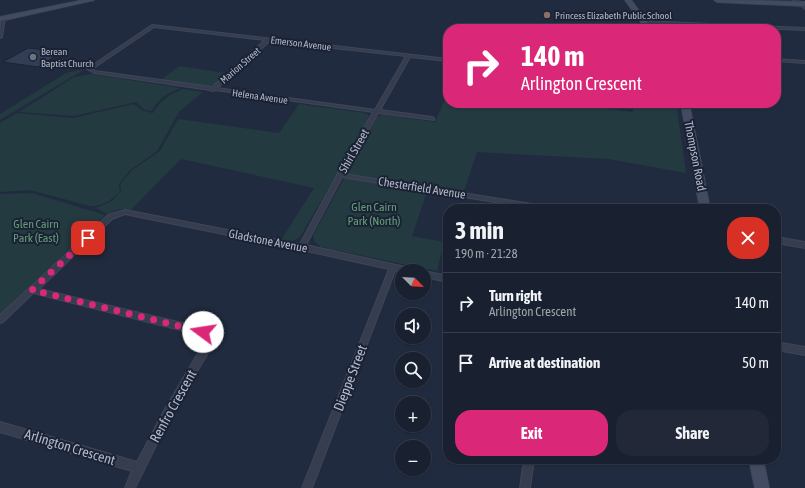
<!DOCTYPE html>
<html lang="en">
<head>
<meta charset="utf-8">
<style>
  body { margin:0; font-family:"Asap Condensed",sans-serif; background:#222837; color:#f1f3f6; height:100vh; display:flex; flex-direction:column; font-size:15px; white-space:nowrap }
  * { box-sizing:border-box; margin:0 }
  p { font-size:13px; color:#9fa3aa }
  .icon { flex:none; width:22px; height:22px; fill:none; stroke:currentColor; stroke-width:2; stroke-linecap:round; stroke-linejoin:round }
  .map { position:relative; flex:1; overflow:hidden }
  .panel { position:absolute; left:443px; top:204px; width:338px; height:260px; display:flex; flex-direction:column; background:#19202f; border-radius:16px; box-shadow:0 1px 3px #0004,0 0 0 1px #373e4b }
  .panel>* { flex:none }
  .top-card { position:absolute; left:443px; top:24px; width:338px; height:84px; border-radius:16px; box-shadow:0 1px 3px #0004,0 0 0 1px #373e4b; background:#db2777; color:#fff; overflow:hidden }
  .needle { width:26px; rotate:114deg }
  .tools { position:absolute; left:395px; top:264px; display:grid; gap:8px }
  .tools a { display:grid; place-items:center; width:36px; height:36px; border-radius:50%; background:#19202f; box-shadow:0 1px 3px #0004,0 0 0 1px #373e4b; font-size:20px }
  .pin { position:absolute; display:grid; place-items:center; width:34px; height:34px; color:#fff; margin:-17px; border-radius:8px; box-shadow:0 2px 6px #0006 }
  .me { position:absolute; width:44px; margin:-22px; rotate:284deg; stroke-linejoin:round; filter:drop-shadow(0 0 3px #0008) }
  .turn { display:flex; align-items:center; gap:14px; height:84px; padding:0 12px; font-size:18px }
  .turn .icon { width:52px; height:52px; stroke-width:2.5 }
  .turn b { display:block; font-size:28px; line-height:34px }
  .round { display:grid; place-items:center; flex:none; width:42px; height:42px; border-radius:16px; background:#222837 }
  .headline { display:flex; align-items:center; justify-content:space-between; height:68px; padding:0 12px }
  h1 { font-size:24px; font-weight:700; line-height:30px }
  .action { display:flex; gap:8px; margin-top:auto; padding:8px 12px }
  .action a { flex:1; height:46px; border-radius:16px; background:#db2777; color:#fff; font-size:16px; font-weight:700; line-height:46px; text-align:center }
  .action a+a { background:#222837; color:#f1f3f6 }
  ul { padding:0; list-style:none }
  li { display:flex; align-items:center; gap:12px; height:60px; padding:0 12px; border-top:1px solid #373e4b }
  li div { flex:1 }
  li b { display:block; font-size:15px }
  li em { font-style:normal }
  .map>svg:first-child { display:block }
  .green { fill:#233a40 }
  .building { fill:#323e56; stroke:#1c2436 }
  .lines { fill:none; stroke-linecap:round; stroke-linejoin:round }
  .street-casing { stroke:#3e4658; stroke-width:2 }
  .secondary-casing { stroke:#3e4658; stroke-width:2 }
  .street { fill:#353d4f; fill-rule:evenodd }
  .secondary { fill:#434b62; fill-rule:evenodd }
  .route { stroke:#db2777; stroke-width:7; stroke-dasharray:0 12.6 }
  .education-dot { fill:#8d6e63; stroke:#1a2234; stroke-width:1.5 }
  .worship-dot { fill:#6b7280; stroke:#1a2234; stroke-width:1.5 }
  .labels { text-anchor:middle; stroke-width:4; stroke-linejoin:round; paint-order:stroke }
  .far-poi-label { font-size:10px; fill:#b1b8ca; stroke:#1a2234; text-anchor:start }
  .far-street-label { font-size:10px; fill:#b1b8ca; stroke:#1a2234 }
  .street-label { font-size:12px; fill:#b1b8ca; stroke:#1a2234 }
  .park-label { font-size:12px; fill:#659e78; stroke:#1a2234 }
  .near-street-label { font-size:14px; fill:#b1b8ca; stroke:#1a2234 }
</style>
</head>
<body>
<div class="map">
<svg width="805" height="488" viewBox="0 0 805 488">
  <rect width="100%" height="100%" fill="#212b3f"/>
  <g class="green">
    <path d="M 179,66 L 226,73 L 214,84 L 206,87 L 161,80 Z"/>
    <path d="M 85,69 L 0,120 L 0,114 L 66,73 Z"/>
    <path d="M 91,74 L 181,88 C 168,93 158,98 152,111 L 145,110 L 136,102 L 74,116 L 19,112 L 74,77 Z"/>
    <path d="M 183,89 L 203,92 L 179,112 L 157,151 L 130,170 L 119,184 L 120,192 C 111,200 102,207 90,206 L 30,190 L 0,192 L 0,123 L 17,113 L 73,118 L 134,104 L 143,111 L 153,113 C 160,100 169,95 183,89 Z"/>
    <path d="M 448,92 L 448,103 L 559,103 L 633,112 L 632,103 L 676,103 L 686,173 L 608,159 L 477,152 L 464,191 L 429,186 L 412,236 L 444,242 L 437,271 L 321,247 L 315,242 L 313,236 L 377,117 L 383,115 L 435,122 Z"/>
    <path d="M 299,104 L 365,113 L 369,115 L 362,131 L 300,237 L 292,241 L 281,240 L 314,188 L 181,159 L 131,210 L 120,209 L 107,214 L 96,208 L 112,201 L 121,191 L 120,184 L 132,170 L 160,151 L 178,119 L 279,133 Z"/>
    <path d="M 32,193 L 105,215 L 0,314 L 0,194 Z"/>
  </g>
  <path class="building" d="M 28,48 L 62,52 L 38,67 L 3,62 Z"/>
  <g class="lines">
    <g class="street-casing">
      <g id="street">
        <path d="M 793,0 L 797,0 L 805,6 L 805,9 Z"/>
        <path d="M 3,17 L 5,18 L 2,37 L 0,38 L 1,18 Z"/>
        <path d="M 644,21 L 805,28 L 805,30 L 643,23 L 643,21 Z"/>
        <path d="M 152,25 L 448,59 L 448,61 L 410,57 L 380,110 L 432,117 L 434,118 L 434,120 L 378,113 L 344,174 L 551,207 L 554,209 L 537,209 L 342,177 L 306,245 L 410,268 L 413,269 L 414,271 L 402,271 L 402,272 L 395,271 L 312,488 L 302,488 L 389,269 L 302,250 L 125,214 L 112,219 L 39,289 L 203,328 L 206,329 L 213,343 L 212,346 L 170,417 L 135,488 L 125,488 L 132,471 L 0,432 L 0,422 L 137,462 L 164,411 L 204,343 L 200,335 L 33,293 L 3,322 L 0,323 L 0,315 L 108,215 L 125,210 L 300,244 L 337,175 L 373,112 L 215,90 L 212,91 L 210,90 L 94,73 L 87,69 ZM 154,27 L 265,40 L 212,87 L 95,71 L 92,69 ZM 270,41 L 406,56 L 375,110 L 217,88 Z"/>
        <path d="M 776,59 L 805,61 L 805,63 L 776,61 Z"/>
        <path d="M 776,237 L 805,242 L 805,248 L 776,243 Z"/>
        <path d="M 424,271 L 448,276 L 448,282 L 424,277 Z"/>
        <path d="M 776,342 L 805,347 L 805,355 L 776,350 Z"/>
        <path d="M 524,459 L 534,459 L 530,488 L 520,488 Z"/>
      </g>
    </g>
    <g class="secondary-casing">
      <g id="secondary">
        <path d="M 84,0 L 94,0 L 0,21 L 0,17 Z"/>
        <path d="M 625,0 L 631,0 L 652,29 L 646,29 Z"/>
        <path d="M 714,0 L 805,2 L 805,6 L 717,2 Z"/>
        <path d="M 681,103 L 689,103 L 710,209 L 700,209 Z"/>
        <path d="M 749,459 L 763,459 L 769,488 L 755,488 Z"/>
      </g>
    </g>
    <use href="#street" class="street"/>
    <use href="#secondary" class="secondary"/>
  </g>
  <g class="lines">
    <path class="route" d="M 88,238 L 32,290 L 203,332"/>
  </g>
  <circle class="education-dot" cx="547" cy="15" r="4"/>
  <circle class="worship-dot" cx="33" cy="57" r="4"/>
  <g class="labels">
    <g class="far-poi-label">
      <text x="555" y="19">Princess Elizabeth Public School</text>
      <text x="41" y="55">Berean<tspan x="41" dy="12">Baptist Church</tspan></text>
    </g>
    <g class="far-street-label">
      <text transform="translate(301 43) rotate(7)" y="4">Emerson Avenue</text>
      <text transform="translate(240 65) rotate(-41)" y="4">Marion Street</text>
      <text transform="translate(260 96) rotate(8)" y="4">Helena Avenue</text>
    </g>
    <g class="street-label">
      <text transform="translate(354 151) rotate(-60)" y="4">Shirl Street</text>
      <text transform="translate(695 156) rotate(79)" y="4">Thompson Road</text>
      <text transform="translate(422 188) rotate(9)" y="4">Chesterfield Avenue</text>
      <text transform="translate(268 241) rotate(11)" y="4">Gladstone Avenue</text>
    </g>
    <g class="park-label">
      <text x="374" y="211">Glen Cairn<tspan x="374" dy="14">Park (North)</tspan></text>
      <text x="36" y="228">Glen Cairn<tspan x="36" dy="14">Park (East)</tspan></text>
    </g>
    <g class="near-street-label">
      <text transform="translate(350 378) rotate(-69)" y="5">Dieppe Street</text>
      <text transform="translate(173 406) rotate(-61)" y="5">Renfro Crescent</text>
      <text transform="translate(70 447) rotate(17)" y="5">Arlington Crescent</text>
    </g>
  </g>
</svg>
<div class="tools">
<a><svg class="needle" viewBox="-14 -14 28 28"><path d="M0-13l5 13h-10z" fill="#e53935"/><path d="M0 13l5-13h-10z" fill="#9fa3aa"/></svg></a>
<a><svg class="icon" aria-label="sound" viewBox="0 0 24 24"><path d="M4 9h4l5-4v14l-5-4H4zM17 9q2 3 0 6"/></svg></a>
<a><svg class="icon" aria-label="search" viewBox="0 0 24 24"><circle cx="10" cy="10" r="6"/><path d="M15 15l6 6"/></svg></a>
<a>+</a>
<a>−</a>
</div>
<div class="pin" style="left:88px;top:238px;background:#d93025"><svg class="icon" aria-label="arrive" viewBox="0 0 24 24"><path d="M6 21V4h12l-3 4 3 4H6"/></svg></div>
<svg class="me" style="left:203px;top:332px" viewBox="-20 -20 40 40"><circle r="19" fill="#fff"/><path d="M0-13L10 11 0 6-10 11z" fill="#db2777"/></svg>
<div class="top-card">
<div class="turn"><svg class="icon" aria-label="right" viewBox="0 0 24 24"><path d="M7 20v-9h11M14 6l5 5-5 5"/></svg><div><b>140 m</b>Arlington Crescent</div></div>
</div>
<section class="panel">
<div class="headline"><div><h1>3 min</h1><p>190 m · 21:28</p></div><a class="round" style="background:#d93025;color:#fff"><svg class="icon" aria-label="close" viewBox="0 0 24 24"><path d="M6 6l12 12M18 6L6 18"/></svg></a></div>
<ul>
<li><svg class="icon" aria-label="right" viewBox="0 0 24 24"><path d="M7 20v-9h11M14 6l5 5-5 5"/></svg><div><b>Turn right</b><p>Arlington Crescent</p></div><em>140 m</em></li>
<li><svg class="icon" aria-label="arrive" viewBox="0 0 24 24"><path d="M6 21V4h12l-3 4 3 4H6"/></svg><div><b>Arrive at destination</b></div><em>50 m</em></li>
</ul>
<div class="action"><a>Exit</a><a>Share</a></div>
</section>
</div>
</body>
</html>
